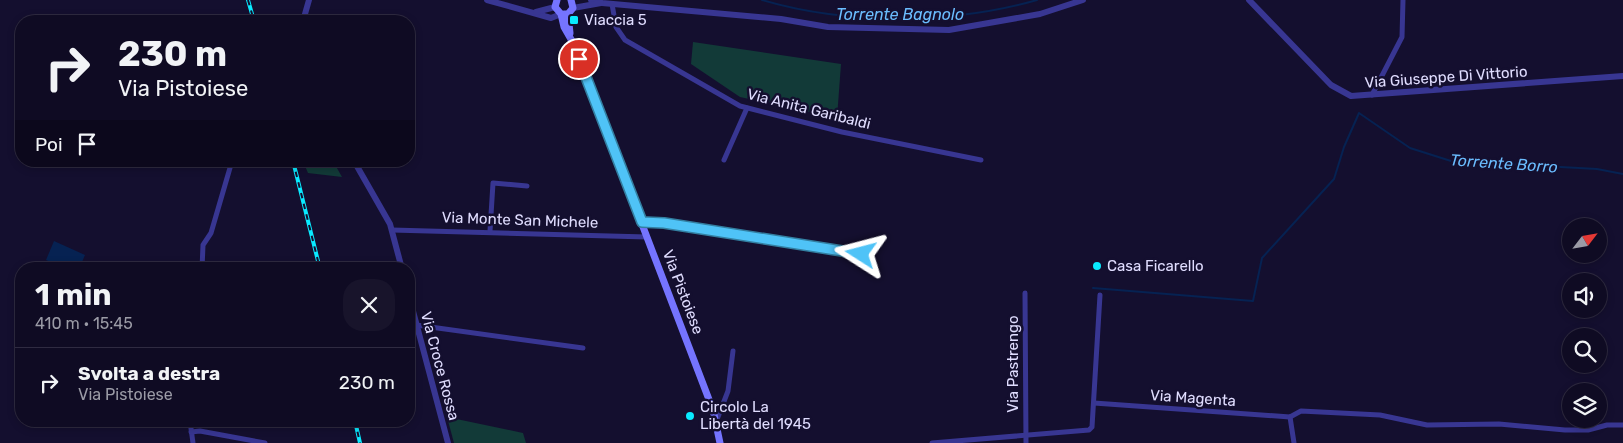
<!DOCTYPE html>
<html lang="it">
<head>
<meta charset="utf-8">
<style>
  body { margin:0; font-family:Rubik,sans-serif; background:#18142b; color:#f1f3f6; height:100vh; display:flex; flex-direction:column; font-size:19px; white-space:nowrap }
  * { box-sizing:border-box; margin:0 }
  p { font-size:16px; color:#9b9ba6 }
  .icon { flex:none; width:28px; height:28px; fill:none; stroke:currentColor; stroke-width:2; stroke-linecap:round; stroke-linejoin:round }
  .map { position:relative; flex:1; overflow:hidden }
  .side { position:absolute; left:15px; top:262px; width:400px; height:165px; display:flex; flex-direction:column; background:#0f0b23; border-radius:20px; box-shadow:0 2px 8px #0003,0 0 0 1px #2f2b41 }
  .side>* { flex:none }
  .top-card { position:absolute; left:15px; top:15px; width:400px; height:152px; border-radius:20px; box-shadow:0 2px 8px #0003,0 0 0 1px #2f2b41; background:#0f0b23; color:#f1f3f6; overflow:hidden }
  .needle { width:32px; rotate:59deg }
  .fabs { position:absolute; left:1562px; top:218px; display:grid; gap:10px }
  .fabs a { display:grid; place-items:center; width:45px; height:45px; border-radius:50%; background:#0f0b23; box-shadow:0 2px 8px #0003,0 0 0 1px #2f2b41; font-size:25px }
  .pin { position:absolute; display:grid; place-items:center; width:42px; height:42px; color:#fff; margin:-21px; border:2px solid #fff; border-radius:50%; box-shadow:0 1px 5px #0007 }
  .me { position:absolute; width:55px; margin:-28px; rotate:279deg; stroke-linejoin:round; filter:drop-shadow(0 0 4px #0008) }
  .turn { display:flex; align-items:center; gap:18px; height:105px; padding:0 20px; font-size:22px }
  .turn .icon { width:65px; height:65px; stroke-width:2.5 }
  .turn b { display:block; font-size:35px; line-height:42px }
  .then { display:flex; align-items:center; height:48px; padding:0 20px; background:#0003; gap:10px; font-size:19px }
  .round { display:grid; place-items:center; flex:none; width:52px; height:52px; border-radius:20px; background:#18142b }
  .headline { display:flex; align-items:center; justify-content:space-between; height:85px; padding:0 20px }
  h1 { font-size:30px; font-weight:700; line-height:38px }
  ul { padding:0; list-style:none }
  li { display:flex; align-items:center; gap:15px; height:70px; padding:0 20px; border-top:1px solid #2f2b41 }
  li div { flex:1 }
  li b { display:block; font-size:19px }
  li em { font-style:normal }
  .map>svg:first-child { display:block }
  .green { fill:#123a38 }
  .water { fill:#062252 }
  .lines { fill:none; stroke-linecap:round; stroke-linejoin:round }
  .stream { stroke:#062252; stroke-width:2 }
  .minor { stroke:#383692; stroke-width:5 }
  .tertiary { stroke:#383692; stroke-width:6 }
  .secondary { stroke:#7574ff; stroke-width:7 }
  .rail-casing { stroke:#09eaff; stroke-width:4 }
  .rail { stroke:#140f2f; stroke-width:2; stroke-dasharray:5.5; stroke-linecap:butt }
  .route-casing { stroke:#337fa1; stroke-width:12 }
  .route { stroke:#4fc3f7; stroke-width:9 }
  .poi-dot { fill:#09eaff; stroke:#140f2f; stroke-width:2 }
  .labels { text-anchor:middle; stroke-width:5; stroke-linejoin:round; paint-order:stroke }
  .poi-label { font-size:15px; fill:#e0ddff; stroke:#140f2f; text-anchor:start }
  .street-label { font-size:15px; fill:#e0ddff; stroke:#140f2f }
  .water-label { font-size:16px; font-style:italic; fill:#6bbdff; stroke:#140f2f }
</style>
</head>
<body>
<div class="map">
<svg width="1623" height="443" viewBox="0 0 1623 443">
  <rect width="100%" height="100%" fill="#140f2f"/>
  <g class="green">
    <path d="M 693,42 L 841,64 L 837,118 L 740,97 L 691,64 Z"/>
    <path d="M 303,161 L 333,161 L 342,177 L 308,173 Z"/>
    <path d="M 447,417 L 523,433 L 526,443 L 454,443 Z"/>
  </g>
  <path class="water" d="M 54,241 L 85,255 L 79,269 L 66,269 L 46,260 Z"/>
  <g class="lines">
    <g class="stream">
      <path d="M 762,0 C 846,25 953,24 1037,0"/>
      <path d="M 1093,288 L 1253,301 L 1262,258 L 1334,179 L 1344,147 L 1359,113 L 1410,148 L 1451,161 L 1597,169 L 1623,174"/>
    </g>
    <g class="minor">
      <path d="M 612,4 L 616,27 L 625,40 L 740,106 L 842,132 L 981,160"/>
      <path d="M 1372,95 L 1402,37 L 1403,0"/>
      <path d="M 724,160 L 747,108"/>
      <path d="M 642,222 L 664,223 L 861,253"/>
      <path d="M 392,230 L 647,237"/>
      <path d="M 490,231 L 493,183 L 527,186"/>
      <path d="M 202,269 L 203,245 L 211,233 L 232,161"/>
      <path d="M 1025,293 L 1026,443"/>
      <path d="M 416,325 L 583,348"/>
      <path d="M 1094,403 L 1290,417"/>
      <path d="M 1290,417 L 1301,411 L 1380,415 L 1427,425 L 1499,424 L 1565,430 L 1588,430 L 1607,425 L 1623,425"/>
      <path d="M 1290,417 L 1294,443"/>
      <path d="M 190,421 L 193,443"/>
      <path d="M 716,422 L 728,391 L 733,351"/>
      <path d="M 191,432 L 200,431 L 265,443"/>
      <path d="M 932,443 L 1089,430 L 1092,427 L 1100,295"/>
    </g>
    <g class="tertiary">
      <path d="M 487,0 L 551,18 L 561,14"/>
      <path d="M 591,0 L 602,3 L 781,19 L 828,27 L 949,30 L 1040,14 L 1083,0"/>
      <path d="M 1249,0 L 1331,85 L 1351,96 L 1623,76"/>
      <path d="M 573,8 L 601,3"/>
      <path d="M 536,12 L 555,7"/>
      <path d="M 303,21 L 309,0"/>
      <path d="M 354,161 L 390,224 L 402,269"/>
      <path d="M 409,296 L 448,443"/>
    </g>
    <g class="secondary">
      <path d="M 557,0 L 555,7 L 561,14 L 564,27 L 572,41 L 713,410 L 720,443"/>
      <path d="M 564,14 L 568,14 L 573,8 L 571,0"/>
      <path d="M 568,14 L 570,33"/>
    </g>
    <g class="rail-casing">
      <g id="rail">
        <path d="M 248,0 L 254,21"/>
        <path d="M 293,161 L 320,269"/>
        <path d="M 355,421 L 360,443"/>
      </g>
    </g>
    <use href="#rail" class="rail"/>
  </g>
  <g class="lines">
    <g class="route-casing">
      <path id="route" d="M 579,59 L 642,222 L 664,223 L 861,254"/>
    </g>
    <use href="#route" class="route"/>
  </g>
  <g class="poi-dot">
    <rect x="569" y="15" width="10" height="10" rx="2.5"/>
    <circle cx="1097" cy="266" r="5"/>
    <circle cx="690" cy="416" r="5"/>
  </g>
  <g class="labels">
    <g class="poi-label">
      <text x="584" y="25">Viaccia 5</text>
      <text x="1107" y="271">Casa Ficarello</text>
      <text x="700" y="412">Circolo La<tspan x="700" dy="17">Libertà del 1945</tspan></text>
    </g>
    <g class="street-label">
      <text transform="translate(1446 77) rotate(-4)" y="5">Via Giuseppe Di Vittorio</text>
      <text transform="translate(809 109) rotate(14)" y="5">Via Anita Garibaldi</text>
      <text transform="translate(520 220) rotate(2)" y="5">Via Monte San Michele</text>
      <text transform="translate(683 292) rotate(69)" y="5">Via Pistoiese</text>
      <text transform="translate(1013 364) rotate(-90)" y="5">Via Pastrengo</text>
      <text transform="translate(440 366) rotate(75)" y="5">Via Croce Rossa</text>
      <text transform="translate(1193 398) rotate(4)" y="5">Via Magenta</text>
    </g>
    <g class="water-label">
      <text x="900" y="20">Torrente Bagnolo</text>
      <text transform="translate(1504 163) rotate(4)" y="6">Torrente Borro</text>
    </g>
  </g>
</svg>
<div class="fabs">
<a><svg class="needle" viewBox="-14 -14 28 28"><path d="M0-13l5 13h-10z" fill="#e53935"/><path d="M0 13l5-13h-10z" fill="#9b9ba6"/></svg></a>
<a><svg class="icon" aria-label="sound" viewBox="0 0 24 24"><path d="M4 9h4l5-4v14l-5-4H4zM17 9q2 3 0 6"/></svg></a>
<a><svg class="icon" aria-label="search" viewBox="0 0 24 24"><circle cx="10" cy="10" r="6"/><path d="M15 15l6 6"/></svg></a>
<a><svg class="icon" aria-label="layers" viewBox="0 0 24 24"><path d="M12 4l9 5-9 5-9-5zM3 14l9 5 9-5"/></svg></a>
</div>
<div class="pin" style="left:579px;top:59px;background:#d93025"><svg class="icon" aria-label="arrive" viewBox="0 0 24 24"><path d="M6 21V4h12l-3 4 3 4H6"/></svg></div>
<svg class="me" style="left:861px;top:254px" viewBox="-20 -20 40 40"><path d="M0-17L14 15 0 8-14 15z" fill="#4fc3f7" stroke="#fff" stroke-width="4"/></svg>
<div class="top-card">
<div class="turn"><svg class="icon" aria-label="right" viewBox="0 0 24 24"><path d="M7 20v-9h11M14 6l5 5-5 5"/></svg><div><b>230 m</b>Via Pistoiese</div></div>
<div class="then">Poi<svg class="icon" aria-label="arrive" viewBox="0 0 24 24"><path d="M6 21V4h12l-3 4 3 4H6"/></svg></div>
</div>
<section class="side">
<div class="headline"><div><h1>1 min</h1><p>410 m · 15:45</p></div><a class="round"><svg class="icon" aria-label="close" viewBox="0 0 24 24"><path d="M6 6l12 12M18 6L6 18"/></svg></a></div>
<ul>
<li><svg class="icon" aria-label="right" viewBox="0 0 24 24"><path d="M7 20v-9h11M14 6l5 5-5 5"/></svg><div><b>Svolta a destra</b><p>Via Pistoiese</p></div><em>230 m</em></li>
</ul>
</section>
</div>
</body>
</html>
